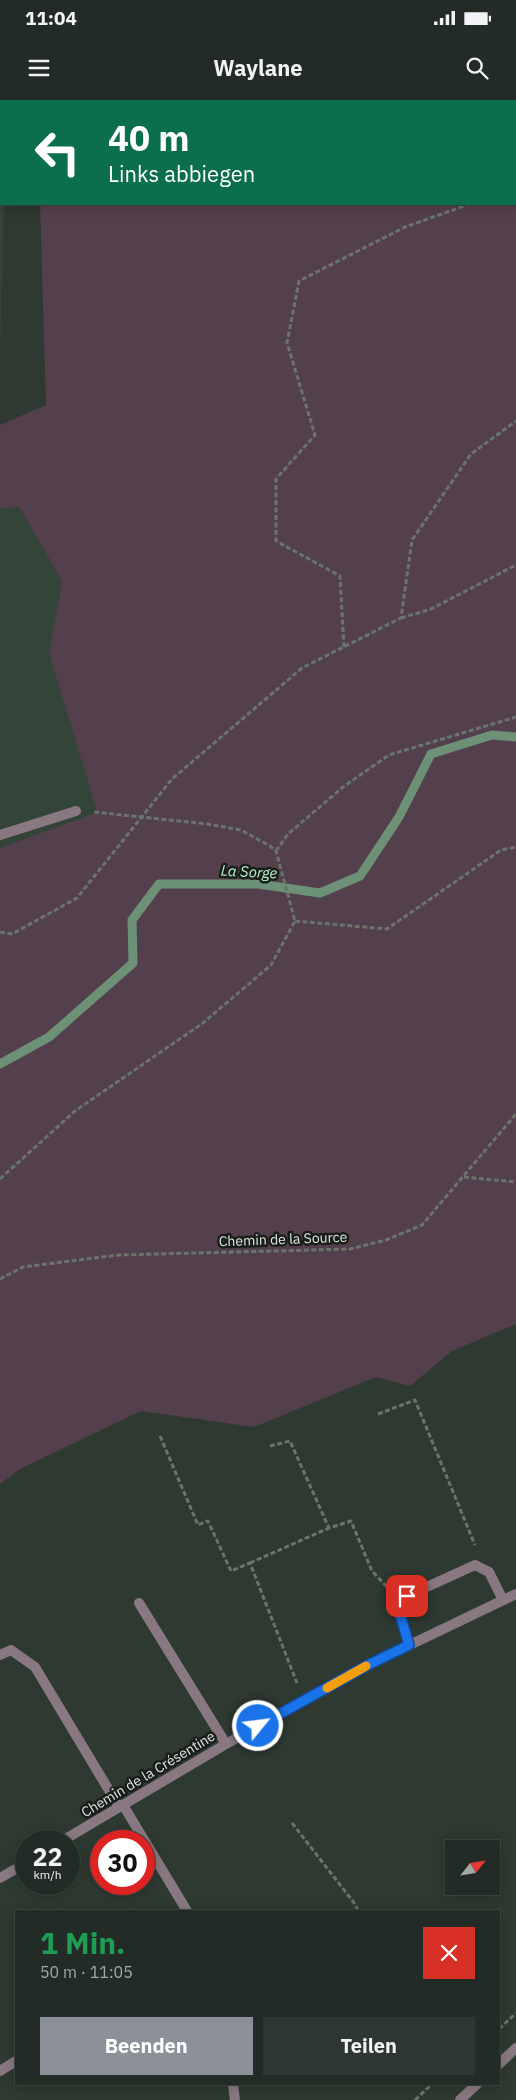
<!DOCTYPE html>
<html lang="de">
<head>
<meta charset="utf-8">
<style>
  body { margin:0; font-family:"IBM Plex Sans",sans-serif; background:#2e3732; color:#f1f3f6; height:100vh; display:flex; flex-direction:column; font-size:19px; white-space:nowrap }
  * { box-sizing:border-box; margin:0 }
  p { font-size:16px; color:#a2a7a7 }
  .icon { flex:none; width:28px; height:28px; fill:none; stroke:currentColor; stroke-width:2; stroke-linecap:round; stroke-linejoin:round }
  .map { position:relative; flex:1; overflow:hidden }
  .sheet { position:absolute; left:15px; top:1810px; width:485px; height:175px; display:flex; flex-direction:column; background:#222b25; border-radius:0px; box-shadow:0 2px 12px #0003,0 0 0 1px #3f4742 }
  .sheet>* { flex:none }
  .top-card { position:absolute; left:0px; top:0px; width:516px; height:105px; box-shadow:0 2px 12px #0003,0 0 0 1px #3f4742; background:#0b6e4f; color:#fff; overflow:hidden }
  .needle { width:32px; rotate:60deg }
  .tools { position:absolute; left:445px; top:1740px; display:grid; gap:10px }
  .tools a { display:grid; place-items:center; width:55px; height:55px; border-radius:0px; background:#222b25; box-shadow:0 2px 12px #0003,0 0 0 1px #3f4742; font-size:25px }
  .speed { position:absolute; left:15px; top:1730px; display:flex; gap:10px; font-size:25px; font-weight:700; text-align:center }
  .speed>* { display:grid; place-content:center; width:65px; height:65px; border-radius:50%; background:#222b25; box-shadow:0 2px 12px #0003,0 0 0 1px #3f4742; line-height:1 }
  .speed small { font-size:12px; font-weight:400 }
  .speed .limit { border:8px solid #d22; background:#fff; color:#111 }
  .pin { position:absolute; display:grid; place-items:center; width:42px; height:42px; color:#fff; margin:-21px; border-radius:10px; box-shadow:0 2px 8px #0006 }
  .me { position:absolute; width:55px; margin:-28px; rotate:61deg; stroke-linejoin:round; filter:drop-shadow(0 0 4px #0008) }
  .turn { display:flex; align-items:center; gap:18px; height:105px; padding:0 25px; font-size:22px }
  .turn .icon { width:65px; height:65px; stroke-width:2.5 }
  .turn b { display:block; font-size:35px; line-height:42px }
  .round { display:grid; place-items:center; flex:none; width:52px; height:52px; border-radius:0px; background:#2e3732 }
  .head { display:flex; align-items:center; justify-content:space-between; height:85px; padding:0 25px }
  h1 { font-size:30px; font-weight:700; line-height:38px; color:#1e9e55 }
  .cta { display:flex; gap:10px; margin-top:auto; padding:10px 25px }
  .cta a { flex:1; height:58px; border-radius:0px; background:#8c9099; color:#fff; font-size:20px; font-weight:700; line-height:58px; text-align:center }
  .cta a+a { background:#2e3732; color:#f1f3f6 }
  .status { display:flex; justify-content:space-between; align-items:center; height:35px; padding:0 25px; background:#222b25; direction:ltr }
  .status svg { height:14px; fill:currentColor }
  header { display:flex; justify-content:space-between; align-items:center; height:65px; padding:0 25px; background:#222b25; font-size:22px; font-weight:700 }
  .map>svg:first-child { display:block }
  .built { fill:#334438 }
  .green { fill:#543f4c }
  .lines { fill:none; stroke-linecap:round; stroke-linejoin:round }
  .stream { stroke:#6c9177; stroke-width:9 }
  .path { stroke:#6a746d; stroke-width:3; stroke-dasharray:5 2.5; stroke-linecap:butt }
  .lane { stroke:#897882; stroke-width:10 }
  .street { stroke:#897882; stroke-width:10 }
  .route-casing { stroke:#114b97; stroke-width:12 }
  .route { stroke:#1a73e8; stroke-width:9 }
  .slow { stroke:#f59e0b; stroke-width:9 }
  .labels { text-anchor:middle; stroke-width:5; stroke-linejoin:round; paint-order:stroke }
  .street-label { font-size:14px; fill:#e0e7e2; stroke:#1a1e1b }
  .water-label { font-size:15px; font-style:italic; fill:#b7f5c9; stroke:#1a1e1b }
</style>
</head>
<body>
<div class="status"><b>11:04</b><svg viewBox="0 0 49 12"><path d="M0 12V9h3v3zM5 12V6h3v6zM10 12V3h3v9zM15 12V0h3v12zM26 1h20v11H26zM47 4h2v5h-2z"/></svg></div>
<header><svg class="icon" aria-label="menu" viewBox="0 0 24 24"><path d="M4 6h16M4 12h16M4 18h16"/></svg>Waylane<svg class="icon" aria-label="search" viewBox="0 0 24 24"><circle cx="10" cy="10" r="6"/><path d="M15 15l6 6"/></svg></header>
<div class="map">
<svg width="516" height="2000" viewBox="0 0 516 2000">
  <rect width="100%" height="100%" fill="#2e3931"/>
  <g class="built">
    <path d="M 0,86 L 1,104 L 4,104 L 0,255 Z"/>
    <path d="M 19,407 L 62,481 L 49,553 L 97,712 L 0,748 L 0,409 Z"/>
  </g>
  <path class="green" d="M 267,0 L 516,0 L 516,1224 L 452,1251 L 410,1286 L 376,1277 L 254,1327 L 141,1311 L 20,1369 L 0,1384 L 0,748 L 97,712 L 49,553 L 62,481 L 19,407 L 0,409 L 0,325 L 46,305 L 40,104 L 515,104 L 515,1 Z"/>
  <g class="lines">
    <path class="stream" d="M 0,964 L 49,937 L 133,863 L 132,820 L 159,784 L 258,784 L 320,793 L 360,776 L 399,717 L 431,654 L 492,635 L 516,637"/>
    <g class="path">
      <path d="M 515,88 L 516,87"/>
      <path d="M 401,518 L 431,509 L 516,465"/>
      <path d="M 344,547 L 340,476 L 276,441 L 276,379 L 315,335 L 287,243 L 299,181 L 405,127 L 470,104"/>
      <path d="M 276,751 L 288,734 L 343,687 L 389,655 L 516,617"/>
      <path d="M 295,821 L 387,829 L 501,750 L 516,747"/>
      <path d="M 0,832 L 12,834 L 77,798 L 172,679 L 302,568 L 401,518 L 412,440 L 471,354 L 516,321"/>
      <path d="M 464,1077 L 516,1082"/>
      <path d="M 0,1079 L 75,1011 L 203,923 L 271,865 L 295,821 L 276,751 L 270,746 L 241,730 L 207,724 L 94,712"/>
      <path d="M 0,1179 L 23,1167 L 118,1155 L 350,1149 L 386,1140 L 422,1125 L 516,1014"/>
      <path d="M 378,1314 L 415,1300 L 475,1445"/>
      <path d="M 160,1336 L 198,1425 L 208,1421 L 231,1471 L 250,1463 L 297,1583"/>
      <path d="M 270,1346 L 290,1341 L 329,1428 L 351,1421 L 372,1471 L 388,1488"/>
      <path d="M 250,1463 L 329,1428"/>
      <path d="M 292,1723 L 355,1804 L 358,1811"/>
      <path d="M 499,1929 L 516,1913"/>
      <path d="M 415,2000 L 432,1984"/>
    </g>
    <g class="lane">
      <path d="M 0,735 L 76,711"/>
      <path d="M 139,1503 L 226,1644"/>
      <path d="M 409,1545 L 400,1514 L 407,1496 L 475,1465 L 489,1472 L 503,1500"/>
      <path d="M 0,1555 L 11,1550 L 35,1567 L 119,1707"/>
    </g>
    <g class="street">
      <path d="M 123,1705 L 187,1811"/>
      <path d="M 62,1741 L 226,1644 L 368,1565 L 516,1494"/>
      <path d="M 0,1778 L 26,1763"/>
      <path d="M 499,1964 L 516,1948"/>
      <path d="M 0,1971 L 16,1961"/>
      <path d="M 233,1984 L 235,2000"/>
      <path d="M 460,2000 L 477,1984"/>
    </g>
  </g>
  <g class="lines">
    <g class="route-casing">
      <path id="route" d="M 258,1626 L 368,1565 L 409,1545 L 400,1514 L 407,1496"/>
    </g>
    <use href="#route" class="route"/>
    <path class="slow" d="M 327,1588 L 366,1566"/>
  </g>
  <g class="labels">
    <g class="street-label">
      <text transform="translate(283 1139) rotate(-2)" y="5">Chemin de la Source</text>
      <text transform="translate(148 1674) rotate(-31)" y="5">Chemin de la Crésentine</text>
    </g>
    <g class="water-label">
      <text transform="translate(249 772) rotate(3)" y="5">La Sorge</text>
    </g>
  </g>
</svg>
<div class="tools">
<a><svg class="needle" viewBox="-14 -14 28 28"><path d="M0-13l5 13h-10z" fill="#e53935"/><path d="M0 13l5-13h-10z" fill="#a2a7a7"/></svg></a>
</div>
<div class="speed"><div>22<small>km/h</small></div><div class="limit">30</div></div>
<div class="pin" style="left:407px;top:1496px;background:#d93025"><svg class="icon" aria-label="arrive" viewBox="0 0 24 24"><path d="M6 21V4h12l-3 4 3 4H6"/></svg></div>
<svg class="me" style="left:258px;top:1626px" viewBox="-20 -20 40 40"><circle r="17" fill="#1a73e8" stroke="#fff" stroke-width="3"/><path d="M0-11L8 9 0 5-8 9z" fill="#fff"/></svg>
<div class="top-card">
<div class="turn"><svg class="icon" aria-label="left" viewBox="0 0 24 24"><path d="M17 20v-9H6M10 6l-5 5 5 5"/></svg><div><b>40 m</b>Links abbiegen</div></div>
</div>
<section class="sheet">
<div class="head"><div><h1>1 Min.</h1><p>50 m · 11:05</p></div><a class="round" style="background:#d93025;color:#fff"><svg class="icon" aria-label="close" viewBox="0 0 24 24"><path d="M6 6l12 12M18 6L6 18"/></svg></a></div>
<div class="cta"><a>Beenden</a><a>Teilen</a></div>
</section>
</div>
</body>
</html>
